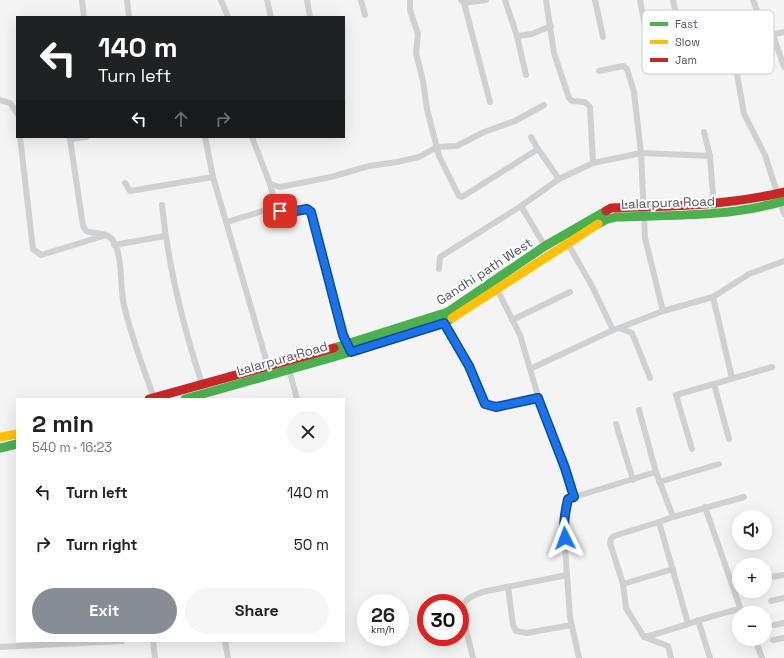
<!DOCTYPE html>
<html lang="en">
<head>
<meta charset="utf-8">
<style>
  body { margin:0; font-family:"Space Grotesk",sans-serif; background:#f6f6f6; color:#222; height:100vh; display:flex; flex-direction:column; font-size:15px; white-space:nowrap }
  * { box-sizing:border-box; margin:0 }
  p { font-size:13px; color:#767676 }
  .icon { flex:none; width:22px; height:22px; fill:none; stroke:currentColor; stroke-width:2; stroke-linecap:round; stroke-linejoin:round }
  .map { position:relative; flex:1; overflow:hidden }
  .details { position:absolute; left:16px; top:398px; width:329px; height:244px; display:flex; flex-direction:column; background:#fff; border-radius:0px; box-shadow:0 4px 16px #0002 }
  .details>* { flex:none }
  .top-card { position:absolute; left:16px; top:16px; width:329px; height:122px; border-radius:0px; box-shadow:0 4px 16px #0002; background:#202124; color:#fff; overflow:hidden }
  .controls { position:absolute; left:732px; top:510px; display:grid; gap:8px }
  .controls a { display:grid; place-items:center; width:40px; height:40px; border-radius:50%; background:#fff; box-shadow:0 4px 16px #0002; font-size:20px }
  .speed { position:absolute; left:357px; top:594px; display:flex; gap:8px; font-size:20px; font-weight:700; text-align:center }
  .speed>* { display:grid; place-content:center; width:52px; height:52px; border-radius:50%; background:#fff; box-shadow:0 4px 16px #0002; line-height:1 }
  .speed small { font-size:10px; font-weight:400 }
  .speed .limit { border:6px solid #d22; background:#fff; color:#111 }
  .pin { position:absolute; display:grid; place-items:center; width:34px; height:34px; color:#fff; margin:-17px; border-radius:8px; box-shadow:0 2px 6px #0006 }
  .me { position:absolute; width:44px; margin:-22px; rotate:357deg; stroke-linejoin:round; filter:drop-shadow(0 0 3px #0008) }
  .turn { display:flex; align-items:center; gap:14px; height:84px; padding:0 16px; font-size:18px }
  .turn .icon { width:52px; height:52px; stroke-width:2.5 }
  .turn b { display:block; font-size:28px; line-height:34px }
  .lanes { display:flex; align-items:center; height:38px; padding:0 16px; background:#0003; justify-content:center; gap:20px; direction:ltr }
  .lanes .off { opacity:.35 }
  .round { display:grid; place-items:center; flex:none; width:42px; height:42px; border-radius:21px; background:#f6f6f6 }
  .head { display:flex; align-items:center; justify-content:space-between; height:68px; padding:0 16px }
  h1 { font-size:24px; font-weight:600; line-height:30px }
  .primary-button { display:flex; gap:8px; margin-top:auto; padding:8px 16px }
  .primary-button a { flex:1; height:46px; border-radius:24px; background:#868d94; color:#fff; font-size:16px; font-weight:600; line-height:46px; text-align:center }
  .primary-button a+a { background:#f6f6f6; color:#222 }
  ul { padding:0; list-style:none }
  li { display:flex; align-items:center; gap:12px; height:52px; padding:0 16px }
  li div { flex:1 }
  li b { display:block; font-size:15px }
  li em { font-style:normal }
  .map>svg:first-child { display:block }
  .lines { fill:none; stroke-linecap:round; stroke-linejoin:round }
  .street { stroke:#ced0d2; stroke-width:6 }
  .fast { stroke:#4caf50; stroke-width:9 }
  .slow { stroke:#ffc107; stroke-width:9 }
  .jam { stroke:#c62828; stroke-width:9 }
  .route-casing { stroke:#114b97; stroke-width:10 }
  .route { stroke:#1a73e8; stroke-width:7 }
  .labels { text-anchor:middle; stroke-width:4; stroke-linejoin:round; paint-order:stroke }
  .street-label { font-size:13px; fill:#4a5661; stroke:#fff }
  .key { fill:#fff; stroke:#c9ccd0; stroke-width:1 }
  .key-label { font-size:11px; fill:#4a5661 }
</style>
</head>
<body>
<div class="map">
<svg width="784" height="658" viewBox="0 0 784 658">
  <rect width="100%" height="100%" fill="#f4f4f4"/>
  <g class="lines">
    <g class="street">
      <path d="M 82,0 L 84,17"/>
      <path d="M 127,0 L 129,17"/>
      <path d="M 221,0 L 228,17"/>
      <path d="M 267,0 L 271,17"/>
      <path d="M 307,0 L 310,17"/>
      <path d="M 361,0 L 365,15"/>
      <path d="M 410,0 L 410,10 L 418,34 L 416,53 L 423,81 L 427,109 L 439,156 L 459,196 L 462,197 L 538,149 L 559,179"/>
      <path d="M 461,0 L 464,3 L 486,0"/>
      <path d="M 505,0 L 517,36 L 526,75"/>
      <path d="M 546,0 L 554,53 L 569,98 L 572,101 L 585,102 L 590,107 L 593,163"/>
      <path d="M 595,0 L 603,37"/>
      <path d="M 640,0 L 644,21"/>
      <path d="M 673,0 L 675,10"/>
      <path d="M 753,0 L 758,13 L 773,35 L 784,67"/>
      <path d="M 464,3 L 490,102"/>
      <path d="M 784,32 L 737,44 L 733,51 L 744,114 L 765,155 L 784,214"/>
      <path d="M 517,36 L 532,34 L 551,26"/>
      <path d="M 599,71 L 623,66 L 627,69 L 634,92 L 641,153 L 710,156"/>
      <path d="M 0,100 L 10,103 L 17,113"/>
      <path d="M 704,132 L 710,156 L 714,208"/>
      <path d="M 20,137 L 33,249 L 41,255 L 103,236"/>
      <path d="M 69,137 L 70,139 L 86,137"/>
      <path d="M 252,137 L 270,184 L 280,187 L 331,177 L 369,166 L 397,162 L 419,157 L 437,147 L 457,146 L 484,132 L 515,121 L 544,105"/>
      <path d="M 531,137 L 538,149"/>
      <path d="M 70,139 L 83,226 L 86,231 C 94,234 106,232 112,239 C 124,257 119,284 124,305 C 131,336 143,367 154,398"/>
      <path d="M 213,177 L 268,366"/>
      <path d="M 125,183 L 130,191 L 213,177 L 205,137"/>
      <path d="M 270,184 C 278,214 276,214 307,209 L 311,212 L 343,335 L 348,347"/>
      <path d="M 162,205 C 168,265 183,326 202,384"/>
      <path d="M 227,222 L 276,207"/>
      <path d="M 114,245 L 165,236"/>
      <path d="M 545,246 L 521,206 L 559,179 L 593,163 L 641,153 L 645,238 L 663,311 L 713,297 L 749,274 L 784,261"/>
      <path d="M 439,269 L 440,257 L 521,206"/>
      <path d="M 496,287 L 520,335 L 541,406 L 565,468 L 574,497 L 568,499 L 563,520 L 570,617 L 579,658"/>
      <path d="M 713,297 L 732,378"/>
      <path d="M 512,320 L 570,292"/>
      <path d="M 444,323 L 469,366 L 485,404 L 496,407 L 538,398"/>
      <path d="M 619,328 L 663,311"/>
      <path d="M 613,330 L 619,328 L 632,333 L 650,378"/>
      <path d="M 289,369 L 297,399"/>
      <path d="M 530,369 L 613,330 L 592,286 L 568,244"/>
      <path d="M 714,384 L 729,439"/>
      <path d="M 639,410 L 656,472 L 673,517 L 659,522 L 688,623"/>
      <path d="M 616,424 L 633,480"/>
      <path d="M 692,449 L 676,395 L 772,367"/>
      <path d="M 659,482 L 719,464"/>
      <path d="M 574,497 L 656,472"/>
      <path d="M 705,507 L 742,613"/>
      <path d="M 673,517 L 744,497"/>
      <path d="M 659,522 L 614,536 L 611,539 L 610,543 L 623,584 L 626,608 L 644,637 L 668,646 L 671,658"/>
      <path d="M 765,578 L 784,575"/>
      <path d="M 623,584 L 673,569"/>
      <path d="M 508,587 L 513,625 L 516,631 L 527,633 L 571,625"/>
      <path d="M 771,601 L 784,598"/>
      <path d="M 698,620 L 710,658"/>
      <path d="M 774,625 L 784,623"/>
      <path d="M 644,637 C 677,629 707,616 740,609"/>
      <path d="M 755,639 L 762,658"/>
      <path d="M 773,640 L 784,638"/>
      <path d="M 153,641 L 155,658"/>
      <path d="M 225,641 L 228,658"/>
      <path d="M 0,647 L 122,641"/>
      <path d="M 473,658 C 471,647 460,614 464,604 C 467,597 476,595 482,592 L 567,575"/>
    </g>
    <g class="fast">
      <path d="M 598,224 L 605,220 L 616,217 C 673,215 729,217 784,201"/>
      <path d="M 334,348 L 448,312 L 545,246 L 606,211"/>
      <path d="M 185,399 L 351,352 L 444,323 L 452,318"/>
      <path d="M 0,448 L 17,444"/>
    </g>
    <g class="slow">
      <path d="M 452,318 L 598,224"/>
      <path d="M 0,437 L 17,434"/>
    </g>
    <g class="jam">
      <path d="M 606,211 L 611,208 C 670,206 726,206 784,192"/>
      <path d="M 149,399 L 334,348"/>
    </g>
  </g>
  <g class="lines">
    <g class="route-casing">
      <path id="route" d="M 280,211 L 285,213 L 307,209 L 311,212 L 343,335 L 351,352 L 444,323 L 469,366 L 485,404 L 496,407 L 538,398 L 565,468 L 574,497 L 568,499 C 565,513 563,524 565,538"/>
    </g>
    <use href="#route" class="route"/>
  </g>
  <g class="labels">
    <g class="street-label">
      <text transform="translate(668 202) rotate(-2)" y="5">Lalarpura Road</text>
      <text transform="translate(484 271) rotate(-33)" y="5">Gandhi path West</text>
      <text transform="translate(282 358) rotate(-16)" y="5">Lalarpura Road</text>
    </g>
  </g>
  <rect x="642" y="10" width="132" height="64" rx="6" class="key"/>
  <rect x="650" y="22" width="18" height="4" fill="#4caf50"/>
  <rect x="650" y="40" width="18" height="4" fill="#ffc107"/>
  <rect x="650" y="58" width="18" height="4" fill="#c62828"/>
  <g class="key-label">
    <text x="675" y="28">Fast</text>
    <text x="675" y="46">Slow</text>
    <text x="675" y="64">Jam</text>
  </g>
</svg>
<div class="controls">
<a><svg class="icon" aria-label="sound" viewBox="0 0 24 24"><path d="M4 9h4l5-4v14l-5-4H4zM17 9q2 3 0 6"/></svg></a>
<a>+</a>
<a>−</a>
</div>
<div class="speed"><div>26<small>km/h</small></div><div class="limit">30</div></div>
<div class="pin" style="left:280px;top:211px;background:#d93025"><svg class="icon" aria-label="arrive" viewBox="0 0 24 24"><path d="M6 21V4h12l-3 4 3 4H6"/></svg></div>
<svg class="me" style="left:565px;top:538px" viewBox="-20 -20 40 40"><path d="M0-17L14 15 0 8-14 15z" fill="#1a73e8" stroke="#fff" stroke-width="4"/></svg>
<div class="top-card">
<div class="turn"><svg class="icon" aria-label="left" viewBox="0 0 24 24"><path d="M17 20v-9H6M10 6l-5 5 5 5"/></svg><div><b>140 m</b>Turn left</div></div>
<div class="lanes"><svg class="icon" aria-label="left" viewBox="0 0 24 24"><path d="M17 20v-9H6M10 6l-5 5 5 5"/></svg><svg class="icon off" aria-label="ahead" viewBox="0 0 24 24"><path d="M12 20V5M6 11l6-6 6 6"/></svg><svg class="icon off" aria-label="right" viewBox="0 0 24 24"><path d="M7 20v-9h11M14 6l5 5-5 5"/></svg></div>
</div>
<section class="details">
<div class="head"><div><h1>2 min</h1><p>540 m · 16:23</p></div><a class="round"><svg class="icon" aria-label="close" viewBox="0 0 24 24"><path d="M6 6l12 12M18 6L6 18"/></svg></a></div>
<ul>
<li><svg class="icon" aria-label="left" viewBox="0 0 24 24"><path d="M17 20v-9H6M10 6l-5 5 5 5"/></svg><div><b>Turn left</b></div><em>140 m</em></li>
<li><svg class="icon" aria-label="right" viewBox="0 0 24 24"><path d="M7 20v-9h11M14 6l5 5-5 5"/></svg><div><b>Turn right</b></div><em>50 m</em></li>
</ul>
<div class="primary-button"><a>Exit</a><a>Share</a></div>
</section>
</div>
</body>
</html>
